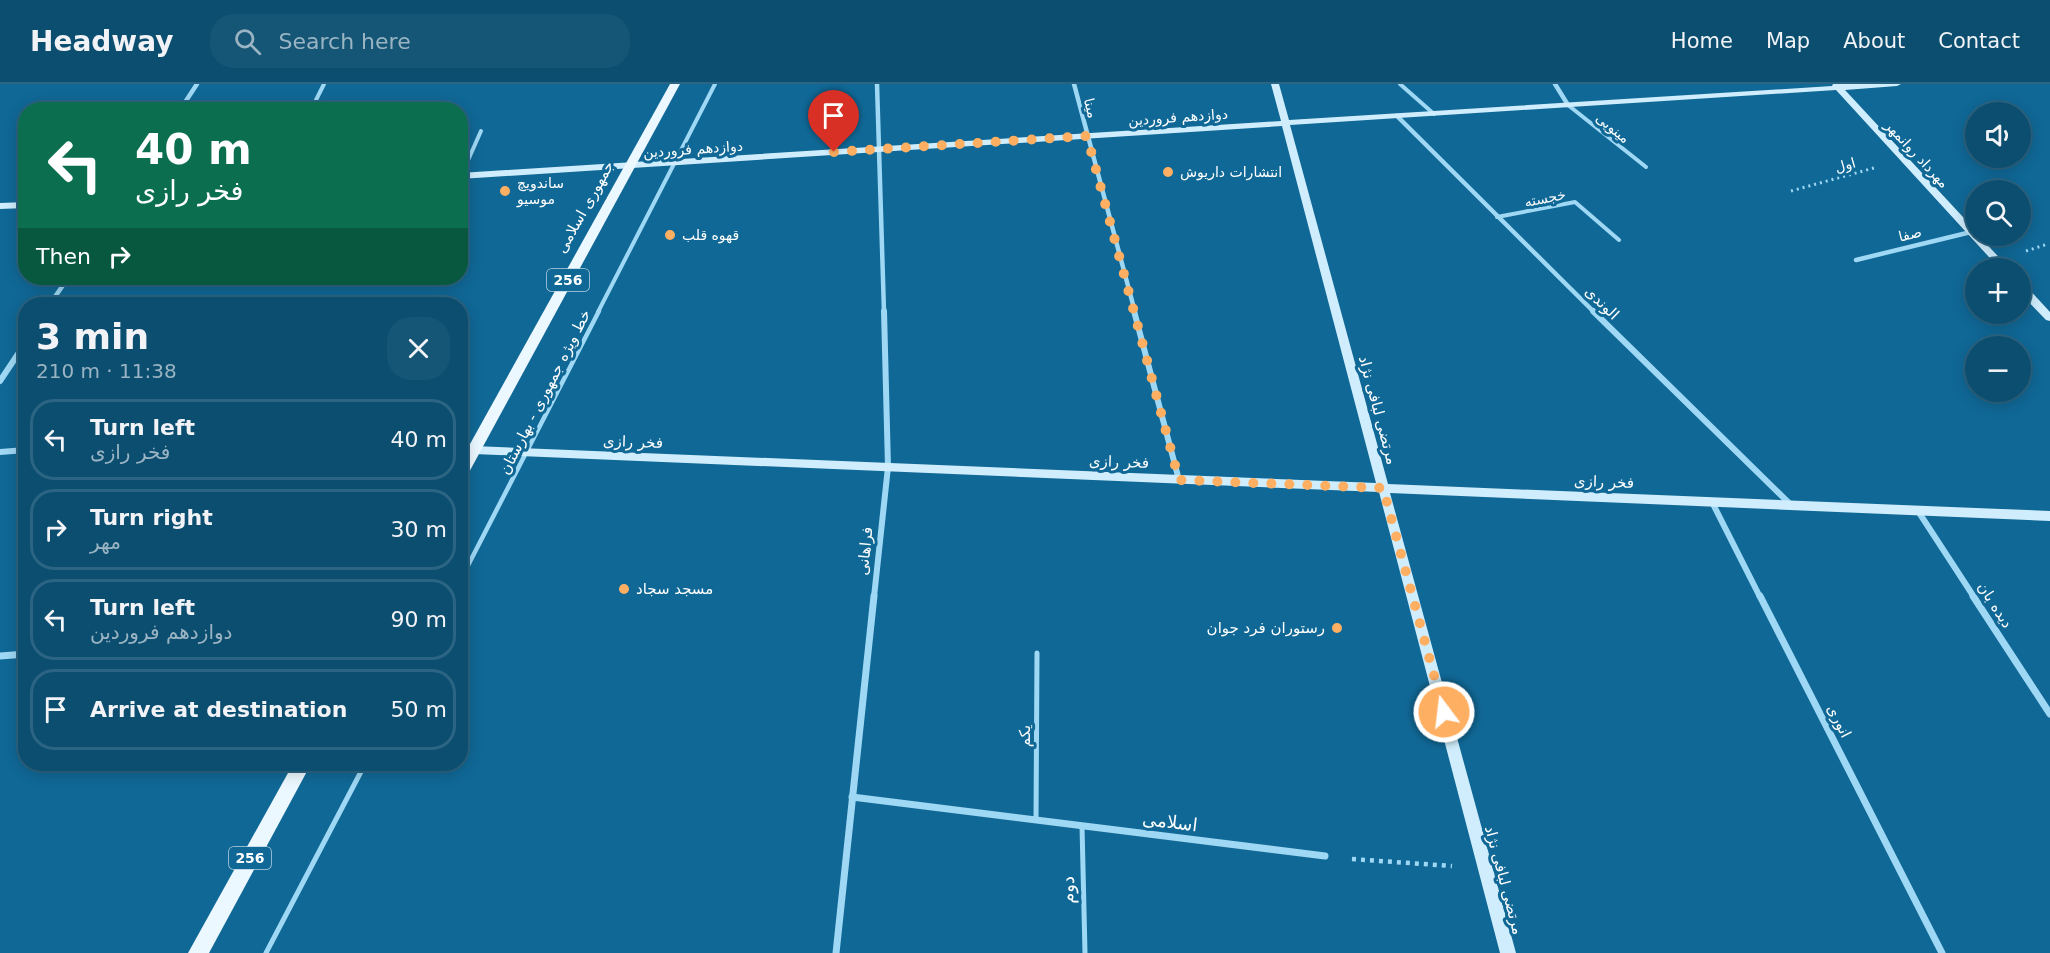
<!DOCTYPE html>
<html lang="en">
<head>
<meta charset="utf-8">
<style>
  body { margin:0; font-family:"DejaVu Sans",Vazirmatn,sans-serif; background:#155575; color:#f1f3f6; height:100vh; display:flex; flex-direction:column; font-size:22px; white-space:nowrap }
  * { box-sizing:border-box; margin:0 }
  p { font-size:20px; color:#9ab4c3 }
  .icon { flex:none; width:33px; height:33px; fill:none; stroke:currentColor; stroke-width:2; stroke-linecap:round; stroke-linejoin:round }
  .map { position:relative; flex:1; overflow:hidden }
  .side { position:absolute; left:18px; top:213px; width:450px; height:474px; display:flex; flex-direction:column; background:#0c4e70; border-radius:24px; box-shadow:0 3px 15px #0003,0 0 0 2px #2c6583 }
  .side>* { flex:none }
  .hud { position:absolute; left:18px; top:18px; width:450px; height:183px; border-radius:24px; box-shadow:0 3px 15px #0003,0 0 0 2px #2c6583; background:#0b6e4f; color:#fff; overflow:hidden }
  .controls { position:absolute; left:1965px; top:18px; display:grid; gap:12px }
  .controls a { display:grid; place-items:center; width:66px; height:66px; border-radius:50%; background:#0c4e70; box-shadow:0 3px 15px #0003,0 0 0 2px #2c6583; font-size:30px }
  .pin { position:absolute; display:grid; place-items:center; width:51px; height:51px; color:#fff; margin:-62px -26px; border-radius:50% 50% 50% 0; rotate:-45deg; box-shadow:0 0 6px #0007 }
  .pin .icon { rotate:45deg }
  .me { position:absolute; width:66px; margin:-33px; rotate:345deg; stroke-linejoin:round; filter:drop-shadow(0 0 4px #0008) }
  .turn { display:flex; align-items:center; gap:21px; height:126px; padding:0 18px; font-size:27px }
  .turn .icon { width:78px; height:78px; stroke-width:2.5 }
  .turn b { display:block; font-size:42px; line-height:51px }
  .then { display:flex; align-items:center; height:57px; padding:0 18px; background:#0003; gap:12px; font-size:22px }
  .round { display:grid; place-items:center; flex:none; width:63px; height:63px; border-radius:24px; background:#155575 }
  .head { display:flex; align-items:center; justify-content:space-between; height:102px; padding:0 18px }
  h1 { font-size:36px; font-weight:600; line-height:45px }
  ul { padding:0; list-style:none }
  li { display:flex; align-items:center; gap:18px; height:81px; margin:0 12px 9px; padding:0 6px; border:3px solid #2c6583; border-radius:24px }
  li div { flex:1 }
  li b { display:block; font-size:22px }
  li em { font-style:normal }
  header { display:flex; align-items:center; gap:36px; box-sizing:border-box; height:84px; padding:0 30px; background:#0c4e70; border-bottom:2px solid #2c6583 }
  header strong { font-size:28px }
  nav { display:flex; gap:33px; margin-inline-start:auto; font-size:21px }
  .search { width:420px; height:54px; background:#155575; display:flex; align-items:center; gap:15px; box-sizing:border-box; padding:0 21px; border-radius:24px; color:#9ab4c3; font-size:22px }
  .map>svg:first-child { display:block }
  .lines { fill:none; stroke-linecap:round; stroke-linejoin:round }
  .path-far1 { stroke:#9fd8f4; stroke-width:3; stroke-dasharray:2 4; stroke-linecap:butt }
  .path { stroke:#9fd8f4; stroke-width:4.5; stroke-dasharray:4 5; stroke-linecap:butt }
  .lane-far2 { stroke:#9fd8f4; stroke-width:4 }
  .lane-far1 { stroke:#9fd8f4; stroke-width:4.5 }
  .lane { stroke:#9fd8f4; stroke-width:5 }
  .street-far2 { stroke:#9fd8f4; stroke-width:4.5 }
  .street-far1 { stroke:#9fd8f4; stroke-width:6 }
  .street { stroke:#9fd8f4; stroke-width:7 }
  .secondary { fill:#cfedfd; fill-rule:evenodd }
  .primary { fill:#ecf8ff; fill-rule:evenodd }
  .route { stroke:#ffaf62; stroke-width:10; stroke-dasharray:0 18 }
  .poi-dot { fill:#ffaf62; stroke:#106896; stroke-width:2 }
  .labels { text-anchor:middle; stroke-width:6; stroke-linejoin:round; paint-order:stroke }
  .far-street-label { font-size:14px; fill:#fff; stroke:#106896 }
  .far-poi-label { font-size:14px; fill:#fff; stroke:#106896; text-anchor:start }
  .shield { fill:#106896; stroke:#b7d2e0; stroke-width:1.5 }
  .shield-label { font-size:14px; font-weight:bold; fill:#fff }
  .street-label { font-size:15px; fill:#fff; stroke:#106896 }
  .poi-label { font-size:15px; fill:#fff; stroke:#106896; text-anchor:start }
  .near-street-label { font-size:18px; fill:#fff; stroke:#106896 }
</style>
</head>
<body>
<header>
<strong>Headway</strong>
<div class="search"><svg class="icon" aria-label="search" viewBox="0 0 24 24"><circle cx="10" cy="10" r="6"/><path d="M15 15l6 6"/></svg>Search here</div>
<nav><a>Home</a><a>Map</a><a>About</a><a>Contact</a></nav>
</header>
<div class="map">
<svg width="2050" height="869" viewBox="0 0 2050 869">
  <rect width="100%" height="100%" fill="#106896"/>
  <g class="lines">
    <g class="path-far1">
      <path d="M 1791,107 L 1874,84"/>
      <path d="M 2026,167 L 2048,160"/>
    </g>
    <path class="path" d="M 1352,775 L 1452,782"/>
    <g class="lane-far2">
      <path d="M 1400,0 L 1434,30"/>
      <path d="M 1568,21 L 1646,83"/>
      <path d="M 311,26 L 324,0"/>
      <path d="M 461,92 L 481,47"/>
      <path d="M 1497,133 L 1575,118 L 1619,156"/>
      <path d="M 598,228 L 715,0"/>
    </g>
    <path class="lane-far1" d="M 460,497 L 599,227"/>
    <g class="lane">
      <path d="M 1036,736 L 1037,569"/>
      <path d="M 1082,742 L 1085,869"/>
      <path d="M 266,869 L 365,680"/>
    </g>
    <g class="street-far2">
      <path d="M 877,0 L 884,228"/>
      <path d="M 1074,0 L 1135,228"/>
      <path d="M 1555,0 L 1568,21"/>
      <path d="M 180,26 L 197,0"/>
      <path d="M 1397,32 L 1594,228"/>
      <path d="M 1856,176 L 1971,148"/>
      <path d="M 50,220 L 68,194"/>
    </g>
    <g class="street-far1">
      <path d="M 1134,227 L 1179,396"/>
      <path d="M 1593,227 L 1791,421"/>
      <path d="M 0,297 L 26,258"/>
      <path d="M 0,368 L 26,366"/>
      <path d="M 1712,418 L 1760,513"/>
      <path d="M 1918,427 L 1974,513"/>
      <path d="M 874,513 L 888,383 L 884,227"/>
    </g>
    <g class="street">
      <path d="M 1760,512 L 1942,869"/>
      <path d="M 1973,512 L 2050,630"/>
      <path d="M 0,572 L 26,570"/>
      <path d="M 852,713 L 1325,772"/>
      <path d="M 836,869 L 874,512"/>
    </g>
    <g class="secondary">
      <path d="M 1271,0 L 1279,0 L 1289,36 L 1832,2 L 1833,0 L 1901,0 L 1897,2 L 1845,6 L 1976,147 L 1976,152 L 1979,152 L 2009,184 L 1999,184 L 1836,6 L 1290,41 L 1388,400 L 2050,427 L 2050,437 L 1390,409 L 1516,869 L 1500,869 L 1379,408 L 474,370 L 468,366 L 474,362 L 1376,399 L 1282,42 L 460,95 L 460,89 L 1281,37 Z"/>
      <path d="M 26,118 L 26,124 L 0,125 L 0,119 Z"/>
      <path d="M 2020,199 L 2024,200 L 2050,228 L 2050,237 L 2046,236 L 2020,209 Z"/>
    </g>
    <g class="primary">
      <path d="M 670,0 L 680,0 L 467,392 L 460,397 L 460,378 Z"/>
      <path d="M 293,680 L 311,680 L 209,869 L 188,869 Z"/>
    </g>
  </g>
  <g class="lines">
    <path class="route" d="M 834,68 L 1087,52 L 1179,396 L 1383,404 L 1444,628"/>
  </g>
  <g class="poi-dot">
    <circle cx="1168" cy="88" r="6"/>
    <circle cx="505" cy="107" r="6"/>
    <circle cx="670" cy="151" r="6"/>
    <circle cx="624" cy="505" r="6"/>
    <circle cx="1337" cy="544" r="6"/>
  </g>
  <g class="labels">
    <g class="far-street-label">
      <text transform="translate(1091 24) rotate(76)" y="5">مینا</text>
      <text transform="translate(1178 33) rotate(-4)" y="5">دوازدهم فروردین</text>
      <text transform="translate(1613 44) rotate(39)" y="5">مینویی</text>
      <text transform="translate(693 65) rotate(-4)" y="5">دوازدهم فروردین</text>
      <text transform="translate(1917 70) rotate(47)" y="5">مهرداد روانمهر</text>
      <text transform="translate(1845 81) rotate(-16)" y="5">اول</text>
      <text transform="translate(1545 114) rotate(-11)" y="5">خجسته</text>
      <text transform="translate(1910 150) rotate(-14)" y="5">صفا</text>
    </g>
    <g class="far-poi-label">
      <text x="1180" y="93">انتشارات داریوش</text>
      <text x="517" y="104">ساندویچ<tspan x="517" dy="16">موسیو</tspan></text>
      <text x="682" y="156">قهوه قلب</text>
    </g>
    <g class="shield">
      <rect x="547" y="185" width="42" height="22" rx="4.5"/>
      <rect x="229" y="763" width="42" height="22" rx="4.5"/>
    </g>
    <g class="shield-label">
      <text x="568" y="201">256</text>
      <text x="250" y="779">256</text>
    </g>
    <g class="street-label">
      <text transform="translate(585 123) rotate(-61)" y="5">جمهوری اسلامی</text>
      <text transform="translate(1602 219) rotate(44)" y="5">الوندی</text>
      <text transform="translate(545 308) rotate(-63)" y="5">خط ویژه جمهوری - بهارستان</text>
      <text transform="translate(1378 326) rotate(75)" y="5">مرتضی لبافی نژاد</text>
      <text transform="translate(633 358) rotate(2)" y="5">فخر رازی</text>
      <text transform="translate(1119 378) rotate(2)" y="5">فخر رازی</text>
      <text transform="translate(1604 398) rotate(2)" y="5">فخر رازی</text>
      <text transform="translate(865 467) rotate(-84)" y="5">فراهانی</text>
      <text transform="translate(1995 521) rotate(57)" y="5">دیده بان</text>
      <text transform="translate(1839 637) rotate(63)" y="5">انوری</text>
      <text transform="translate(1025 652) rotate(-90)" y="5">یکم</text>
      <text transform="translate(1504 796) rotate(75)" y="5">مرتضی لبافی نژاد</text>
    </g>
    <g class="poi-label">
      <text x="636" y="510">مسجد سجاد</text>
      <text x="1325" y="549" text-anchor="end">رستوران فرد جوان</text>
    </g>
    <g class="near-street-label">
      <text transform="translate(1170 738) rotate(7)" y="6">اسلامی</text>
      <text transform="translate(1068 806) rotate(-91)" y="6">دوم</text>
    </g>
  </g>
</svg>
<div class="controls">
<a><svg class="icon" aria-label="sound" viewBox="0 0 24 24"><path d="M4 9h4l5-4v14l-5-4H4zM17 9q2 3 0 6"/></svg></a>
<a><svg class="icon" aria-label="search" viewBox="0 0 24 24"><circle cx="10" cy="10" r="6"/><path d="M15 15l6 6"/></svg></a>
<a>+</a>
<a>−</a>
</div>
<div class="pin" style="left:834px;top:68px;background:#d93025"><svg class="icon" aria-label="arrive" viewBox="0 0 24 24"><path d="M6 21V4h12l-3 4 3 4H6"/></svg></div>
<svg class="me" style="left:1444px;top:628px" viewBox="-20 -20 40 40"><circle r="17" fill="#ffaf62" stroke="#fff" stroke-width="3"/><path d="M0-11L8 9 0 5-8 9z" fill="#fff"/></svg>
<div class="hud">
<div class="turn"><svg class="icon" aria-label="left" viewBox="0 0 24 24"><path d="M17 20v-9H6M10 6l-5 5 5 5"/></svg><div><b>40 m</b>فخر رازی</div></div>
<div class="then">Then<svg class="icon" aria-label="right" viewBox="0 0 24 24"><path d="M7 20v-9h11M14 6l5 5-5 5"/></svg></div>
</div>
<section class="side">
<div class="head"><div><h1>3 min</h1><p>210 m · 11:38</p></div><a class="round"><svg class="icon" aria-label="close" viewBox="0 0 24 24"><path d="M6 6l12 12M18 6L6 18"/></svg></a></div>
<ul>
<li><svg class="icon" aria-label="left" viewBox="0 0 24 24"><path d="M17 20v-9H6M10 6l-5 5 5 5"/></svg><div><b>Turn left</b><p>فخر رازی</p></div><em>40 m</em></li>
<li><svg class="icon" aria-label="right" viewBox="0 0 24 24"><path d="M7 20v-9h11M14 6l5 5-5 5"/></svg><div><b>Turn right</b><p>مهر</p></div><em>30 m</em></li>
<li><svg class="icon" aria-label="left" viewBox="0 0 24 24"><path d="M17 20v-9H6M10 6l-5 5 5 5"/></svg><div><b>Turn left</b><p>دوازدهم فروردین</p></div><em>90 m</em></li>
<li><svg class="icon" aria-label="arrive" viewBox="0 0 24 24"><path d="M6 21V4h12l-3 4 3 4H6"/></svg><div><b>Arrive at destination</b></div><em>50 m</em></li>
</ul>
</section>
</div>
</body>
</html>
